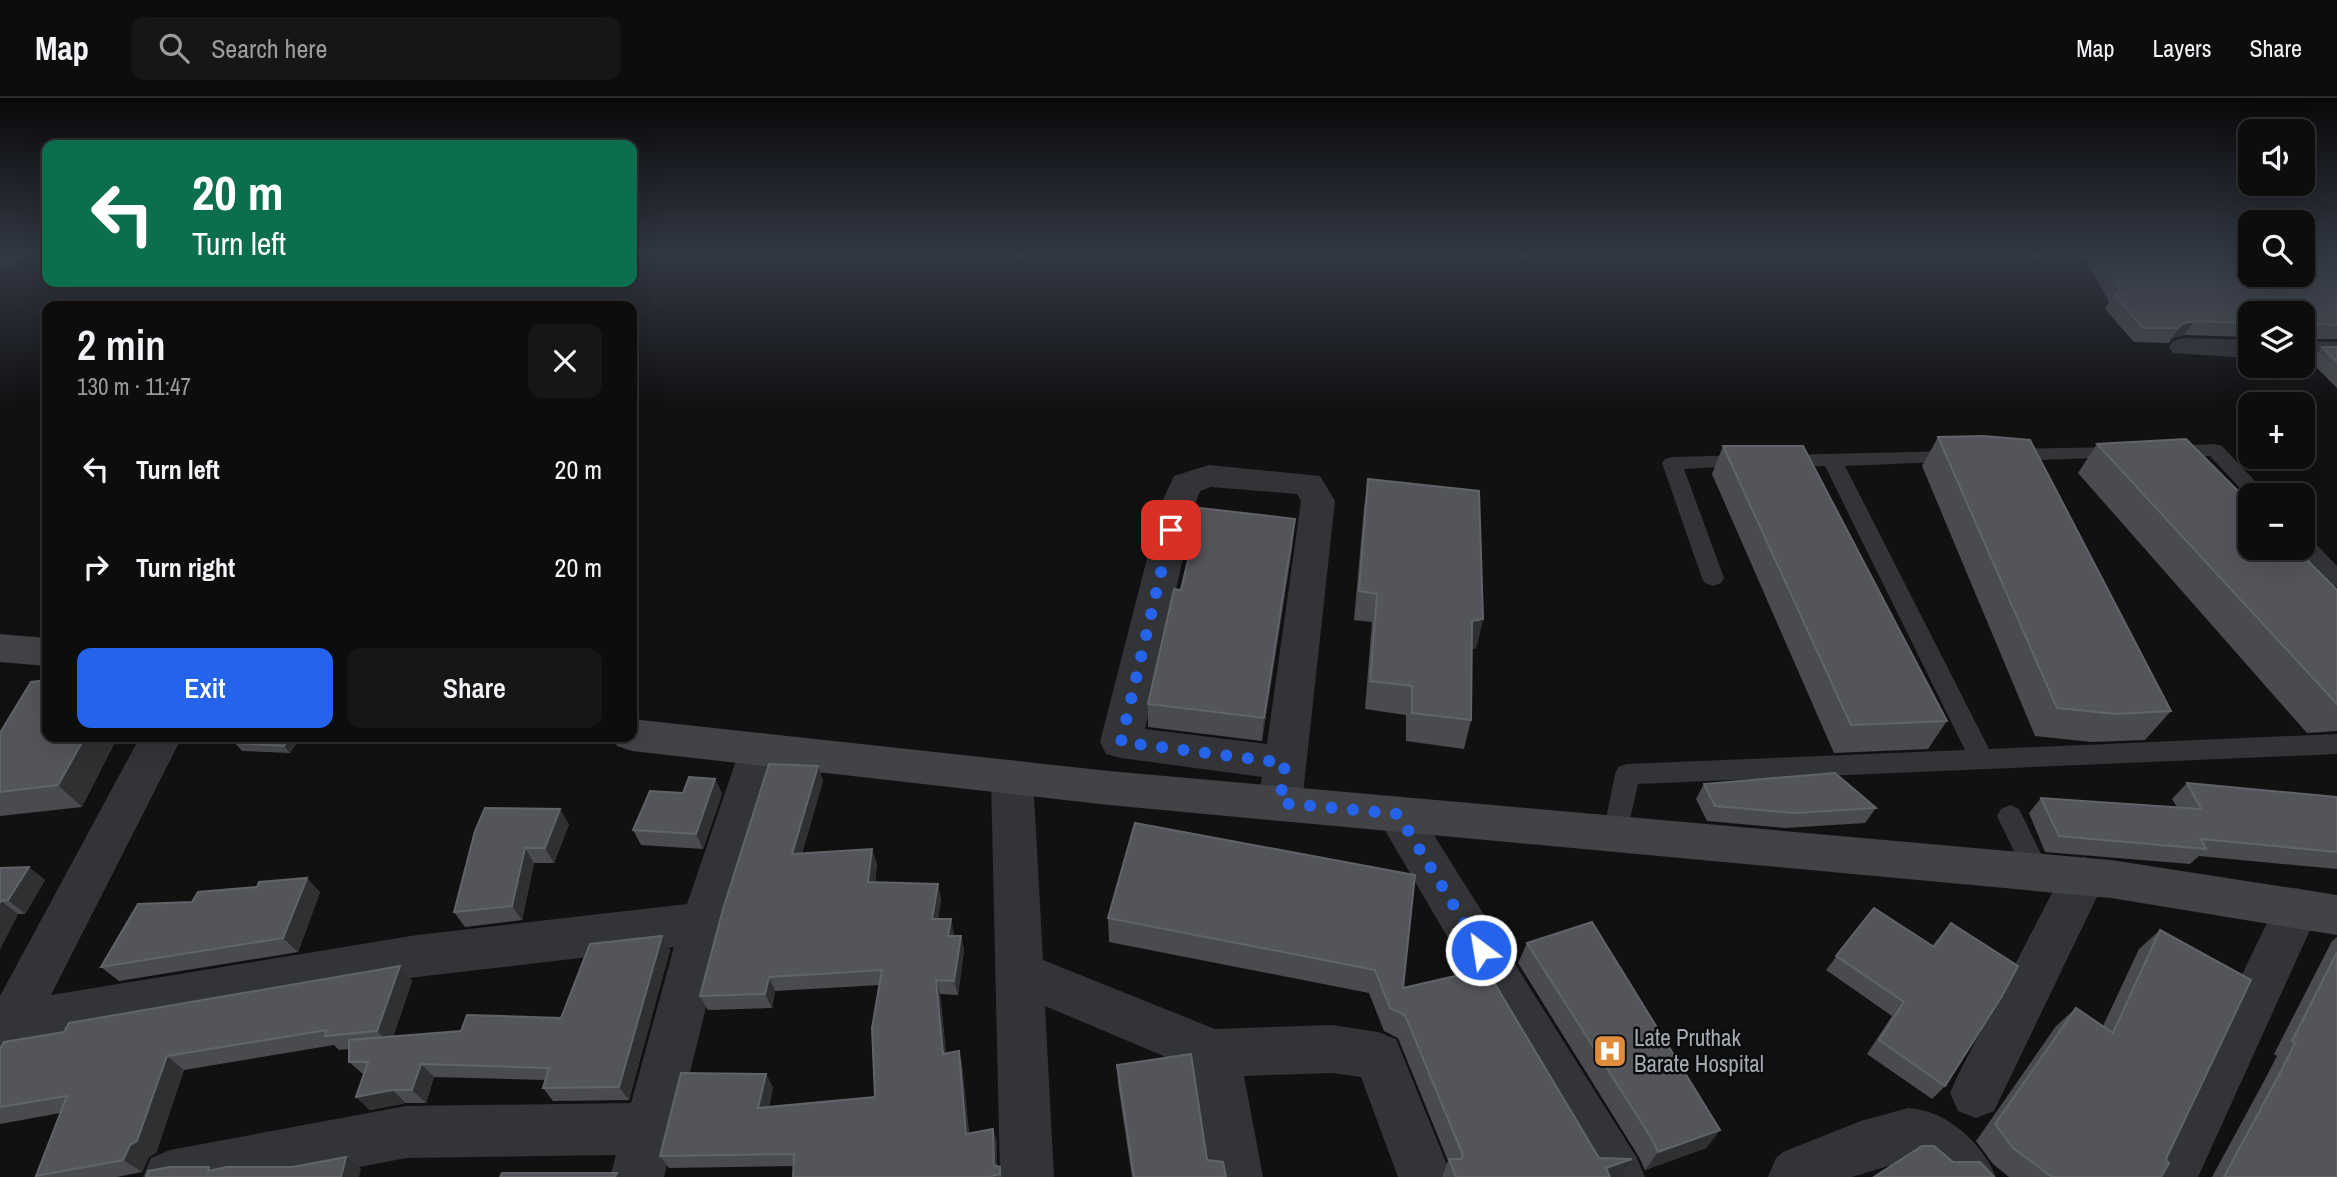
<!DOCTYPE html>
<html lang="en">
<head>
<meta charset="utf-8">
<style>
  body { margin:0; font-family:"Archivo Narrow",sans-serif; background:#161617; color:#f1f3f6; height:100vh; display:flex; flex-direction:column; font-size:26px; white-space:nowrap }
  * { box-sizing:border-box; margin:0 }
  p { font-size:23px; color:#9a9c9e }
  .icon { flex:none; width:38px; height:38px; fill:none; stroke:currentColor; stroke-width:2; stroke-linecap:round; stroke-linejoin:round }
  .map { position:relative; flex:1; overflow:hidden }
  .side { position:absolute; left:42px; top:203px; width:595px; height:441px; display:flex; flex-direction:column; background:#0d0d0e; border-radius:14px; box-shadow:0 7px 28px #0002,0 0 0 2px #2d2d2e }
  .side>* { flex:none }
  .guide { position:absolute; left:42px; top:42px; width:595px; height:147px; border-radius:14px; box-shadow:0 7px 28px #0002,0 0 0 2px #2d2d2e; background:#0b6e4f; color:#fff; overflow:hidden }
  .tools { position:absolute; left:2238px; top:21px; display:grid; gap:14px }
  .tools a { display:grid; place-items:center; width:77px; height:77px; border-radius:14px; background:#0d0d0e; box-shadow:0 7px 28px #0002,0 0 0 2px #2d2d2e; font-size:35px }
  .pin { position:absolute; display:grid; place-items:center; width:60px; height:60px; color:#fff; margin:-30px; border-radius:14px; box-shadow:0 4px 10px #0006 }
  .me { position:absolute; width:77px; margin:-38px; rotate:329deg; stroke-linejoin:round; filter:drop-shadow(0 0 5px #0008) }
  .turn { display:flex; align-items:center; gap:24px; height:147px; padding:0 35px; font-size:32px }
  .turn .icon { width:91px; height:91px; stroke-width:2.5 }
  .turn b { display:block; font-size:49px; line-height:60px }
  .round { display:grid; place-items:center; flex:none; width:74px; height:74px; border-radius:14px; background:#161617 }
  .headline { display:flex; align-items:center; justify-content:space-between; height:119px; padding:0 35px }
  h1 { font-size:42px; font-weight:600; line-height:52px }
  .action { display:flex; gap:14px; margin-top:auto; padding:14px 35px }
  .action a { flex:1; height:80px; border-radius:14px; background:#2563eb; color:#fff; font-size:28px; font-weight:600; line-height:80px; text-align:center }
  .action a+a { background:#161617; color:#f1f3f6 }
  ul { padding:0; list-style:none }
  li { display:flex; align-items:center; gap:21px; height:98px; padding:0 35px }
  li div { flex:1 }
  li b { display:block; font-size:26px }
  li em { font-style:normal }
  header { display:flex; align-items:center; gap:42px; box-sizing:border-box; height:98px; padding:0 35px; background:#0d0d0e; border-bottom:2px solid #2d2d2e }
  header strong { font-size:33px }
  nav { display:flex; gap:38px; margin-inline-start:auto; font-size:24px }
  .search { width:490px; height:63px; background:#161617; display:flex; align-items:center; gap:18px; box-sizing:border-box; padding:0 24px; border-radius:14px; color:#9a9c9e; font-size:26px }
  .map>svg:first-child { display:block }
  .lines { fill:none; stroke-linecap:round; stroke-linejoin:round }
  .lane { fill:#323437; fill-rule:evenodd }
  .street { fill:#323437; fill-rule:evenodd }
  .secondary { fill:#414347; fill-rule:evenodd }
  .wall { fill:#4a4b4f }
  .shaded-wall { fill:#2f3032 }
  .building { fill:#53555a; stroke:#606368; stroke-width:2 }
  .route { stroke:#2563eb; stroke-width:12; stroke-dasharray:0 21.6 }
  .labels { text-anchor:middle; stroke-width:5; stroke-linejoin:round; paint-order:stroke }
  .near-poi-label { font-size:23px; fill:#a4aab2; stroke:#0c0c0d; text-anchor:start }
</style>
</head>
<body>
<header>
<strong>Map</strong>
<div class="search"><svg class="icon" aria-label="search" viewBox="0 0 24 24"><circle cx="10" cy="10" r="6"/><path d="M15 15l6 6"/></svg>Search here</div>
<nav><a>Map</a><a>Layers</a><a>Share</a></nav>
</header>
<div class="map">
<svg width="2337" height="1079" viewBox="0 0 2337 1079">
  <rect width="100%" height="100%" fill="#111112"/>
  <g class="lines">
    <g class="lane">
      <path d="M 2215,346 L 2222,348 L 2268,397 L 2250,397 L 2250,401 L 2210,358 L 2161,358 L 2158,354 L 2161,350 L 2168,348 Z"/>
      <path d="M 2120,349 L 2127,351 L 2130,355 L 2127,359 L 2007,363 L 2000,361 L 1997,357 L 2000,353 L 2007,351 Z"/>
      <path d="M 1956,353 L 1963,355 L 1966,359 L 1963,363 L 1845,368 L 1989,651 L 2337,636 L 2337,656 L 1638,686 L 1625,744 L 1616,747 L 1607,744 L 1603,736 L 1615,676 L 1618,669 L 1627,666 L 1965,652 L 1825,368 L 1780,369 L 1773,367 L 1770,363 L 1773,359 L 1780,357 Z"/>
      <path d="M 1746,357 L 1753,359 L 1756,363 L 1753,367 L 1684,371 L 1724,480 L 1721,485 L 1713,488 L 1705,485 L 1702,480 L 1662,365 L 1665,361 L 1672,359 Z"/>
      <path d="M 2303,438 L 2310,440 L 2337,468 L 2337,489 L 2329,486 L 2296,450 L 2303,450 Z"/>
      <path d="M 2010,707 L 2019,711 L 2046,766 L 2050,774 L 2046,782 L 2037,785 L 2028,782 L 1997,718 L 2001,711 Z"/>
    </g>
    <g class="street">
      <path d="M 2184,240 L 2250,242 L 2250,260 L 2173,255 L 2169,249 L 2173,243 Z"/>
      <path d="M 2303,243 L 2337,244 L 2337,262 L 2303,261 Z"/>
      <path d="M 1209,367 L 1320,378 L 1335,403 L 1302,705 L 1295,717 L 1280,723 L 1265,717 L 1258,705 L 1262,679 L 1121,660 L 1106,656 L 1100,644 L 1161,406 L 1174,378 ZM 1211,389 L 1297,396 L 1301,403 L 1267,646 L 1145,631 L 1195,406 L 1200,393 Z"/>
      <path d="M 761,635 L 776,639 L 782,651 L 727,825 L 664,1079 L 610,1079 L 616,1057 L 406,1060 L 308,1079 L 143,1079 L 151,1060 L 170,1052 L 406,1008 L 631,1005 L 674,849 L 417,879 L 26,947 L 19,962 L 0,968 L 0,898 L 140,639 L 182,639 L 51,897 L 417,837 L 687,806 L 740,651 L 746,639 Z"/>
      <path d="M 1012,662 L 1027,667 L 1033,679 L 1043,862 L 1215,931 L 1332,927 L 1378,934 L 1396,941 L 1452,1079 L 1398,1079 L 1361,979 L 1332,975 L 1244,978 L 1263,1079 L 1209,1079 L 1192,970 L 1045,908 L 1054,1079 L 1000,1079 L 991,679 L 997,667 Z"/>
      <path d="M 1398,699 L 1413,704 L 1637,1060 L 1645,1079 L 1588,1079 L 1376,717 L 1383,704 Z"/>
      <path d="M 2084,759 L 2100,764 L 2107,778 L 1994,1013 L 1976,1020 L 1958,1013 L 1950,995 L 1958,977 L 2068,764 Z"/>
      <path d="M 2297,790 L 2313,796 L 2320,810 L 2198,1079 L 2144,1079 L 2281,796 Z"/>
      <path d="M 1908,1010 C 1947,1012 1982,1045 1996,1079 L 1933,1079 L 1915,1063 L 1908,1062 L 1852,1079 L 1768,1079 L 1776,1060 L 1783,1054 L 1861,1023 Z"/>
    </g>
    <g class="secondary">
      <path d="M 0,536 L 47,540 L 47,568 L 0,564 Z"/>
      <path d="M 632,621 L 1109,673 L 2111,762 L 2337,797 L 2337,837 L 2111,800 L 1109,707 L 632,653 L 617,648 L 612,639 L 632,639 Z"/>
    </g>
  </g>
  <g class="wall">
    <path d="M 2087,156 L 2337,156 L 2337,241 L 2310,241 L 2303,250 L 2303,215 L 2250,215 L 2250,241 L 2250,239 L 2184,237 L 2172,240 L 2169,245 L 2134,244 L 2105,211 L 2109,204 L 2085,160 Z"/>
    <path d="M 2322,249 L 2337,249 L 2337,290 L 2311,264 Z"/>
    <path d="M 1938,339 L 2171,613 L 2145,642 L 2092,644 L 2035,638 L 1922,368 Z"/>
    <path d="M 2097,346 L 2337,492 L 2337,633 L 2307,635 L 2078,375 Z"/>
    <path d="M 1723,348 L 1947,623 L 1928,651 L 1834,655 L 1712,376 Z"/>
    <path d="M 1368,381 L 1483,521 L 1476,550 L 1472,551 L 1471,622 L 1464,651 L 1406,643 L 1406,617 L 1365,611 L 1372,524 L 1354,522 L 1364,410 Z"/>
    <path d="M 1293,444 L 1262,643 L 1148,629 L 1148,606 Z"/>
    <path d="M 47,582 L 82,709 L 0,718 L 0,635 Z"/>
    <path d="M 240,639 L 301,639 L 290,655 L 242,653 L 235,645 Z"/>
    <path d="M 818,668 L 823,683 L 802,755 L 877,766 L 875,785 L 938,786 L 941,801 L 938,821 L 954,835 L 954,838 L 961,838 L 964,852 L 958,897 L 940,896 L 946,956 L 959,953 L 962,967 L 969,1035 L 997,1043 L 997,1068 L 1002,1079 L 793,1079 L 794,1068 L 669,1070 L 660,1058 L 773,989 L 769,1009 L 875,999 L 880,887 L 775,893 L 772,910 L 708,912 L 700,898 Z"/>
    <path d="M 715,681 L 722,696 L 703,751 L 641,747 L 633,732 L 683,695 Z"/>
    <path d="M 2187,685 L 2337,699 L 2337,771 L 2199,758 L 2190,766 L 2045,754 L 2029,715 L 2041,700 L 2177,709 L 2172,701 Z"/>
    <path d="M 1704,686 L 1876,710 L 1865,725 L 1785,730 L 1707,723 L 1696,701 Z"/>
    <path d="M 569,726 L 554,765 L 534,765 L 522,822 L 465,829 L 454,814 L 475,733 Z"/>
    <path d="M 0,770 L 45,782 L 25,816 L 18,816 L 0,851 Z"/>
    <path d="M 1415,777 L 1403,890 L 1620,1079 L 1442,1079 L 1448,1063 L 1398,940 L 1384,933 L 1369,895 L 1109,844 L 1108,820 Z"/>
    <path d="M 320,794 L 298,854 L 119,883 L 101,869 L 192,804 Z"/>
    <path d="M 1874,810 L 1932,848 L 1951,825 L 1945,988 L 1932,1001 L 1867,956 L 1892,918 L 1826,872 Z"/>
    <path d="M 2160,832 L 2166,1061 L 2161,1079 L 2009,1079 L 1993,1066 L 1976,1043 L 2056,928 L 2076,910 L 2103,928 L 2139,851 Z"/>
    <path d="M 662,838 L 670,852 L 629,1002 L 553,1003 L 543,990 L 545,982 L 434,979 L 426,1005 L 406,1005 L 370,1012 L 356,999 L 364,977 L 349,964 L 349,951 L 339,952 L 334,947 L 184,972 L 156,1055 L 149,1059 L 142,1074 L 117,1079 L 37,1079 L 36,1078 L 60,1015 L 0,1026 L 0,951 L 64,934 L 400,868 L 412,883 L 393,939 L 461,933 L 561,920 Z"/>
    <path d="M 2337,839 L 2337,1079 L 2212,1079 L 2263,985 L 2277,958 L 2274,956 L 2332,843 Z"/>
    <path d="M 1527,845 L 1720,1032 L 1706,1050 L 1645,1072 L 1639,1059 L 1518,865 Z"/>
    <path d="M 1117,967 L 1207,1062 L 1226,1079 L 1132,1079 L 1118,986 Z"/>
  </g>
  <g class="shaded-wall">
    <path d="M 9,156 L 24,156 L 0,176 L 0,164 Z"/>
    <path d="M 2194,223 L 2184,237 L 2172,240 L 2169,245 L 2182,226 Z"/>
    <path d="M 1295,421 L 1293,444 L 1262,643 L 1264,620 Z"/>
    <path d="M 1483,521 L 1476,550 L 1465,552 L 1472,523 Z"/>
    <path d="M 85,639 L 118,639 L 82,709 L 58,687 Z"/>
    <path d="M 289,639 L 301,639 L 290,655 L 284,648 Z"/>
    <path d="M 818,668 L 823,683 L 797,771 L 792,756 Z"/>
    <path d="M 715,681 L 722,696 L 703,751 L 696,736 Z"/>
    <path d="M 560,711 L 569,726 L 554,765 L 545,750 Z"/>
    <path d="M 525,750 L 534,765 L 522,822 L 512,808 Z"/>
    <path d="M 872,751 L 877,766 L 873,799 L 868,784 Z"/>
    <path d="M 29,769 L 45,782 L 25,816 L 8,802 Z"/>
    <path d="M 307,780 L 320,794 L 298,854 L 283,840 Z"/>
    <path d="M 938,786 L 941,801 L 936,835 L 932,821 Z"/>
    <path d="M 1,803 L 18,816 L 0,851 L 0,805 Z"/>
    <path d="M 951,821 L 954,835 L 951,852 L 948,838 Z"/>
    <path d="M 662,838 L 670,852 L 629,1002 L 619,989 Z"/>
    <path d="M 961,838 L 964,852 L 958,897 L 954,883 Z"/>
    <path d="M 400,868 L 412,883 L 390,947 L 377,933 Z"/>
    <path d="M 769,879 L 775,893 L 772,910 L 765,896 Z"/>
    <path d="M 936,882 L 940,896 L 947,969 L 943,956 Z"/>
    <path d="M 959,953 L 962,967 L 970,1048 L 966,1036 Z"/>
    <path d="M 167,958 L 184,972 L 156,1055 L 149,1059 L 142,1074 L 123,1062 Z"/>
    <path d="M 421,966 L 434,979 L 426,1005 L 412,992 Z"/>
    <path d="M 766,976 L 773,989 L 766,1023 L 758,1010 Z"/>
    <path d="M 392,992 L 406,1005 L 370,1012 L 356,999 Z"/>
    <path d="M 993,1031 L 997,1043 L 997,1079 L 994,1067 Z"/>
    <path d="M 1720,1032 L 1706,1050 L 1645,1072 L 1658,1054 Z"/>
    <path d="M 346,1059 L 361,1071 L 359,1079 L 341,1079 Z"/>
    <path d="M 1632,1061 L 1620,1079 L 1600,1079 L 1606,1070 Z"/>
  </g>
  <g class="building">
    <path d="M 0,156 L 9,156 L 0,164 Z"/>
    <path d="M 2099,156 L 2250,156 L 2250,177 L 2303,177 L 2303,156 L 2337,156 L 2337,227 L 2314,226 L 2311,229 L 2311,239 L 2305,233 L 2303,233 L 2303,215 L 2250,215 L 2250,225 L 2194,223 L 2182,226 L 2178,230 L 2143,230 L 2114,196 L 2122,196 Z"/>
    <path d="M 2322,249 L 2337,249 L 2337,264 Z"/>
    <path d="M 1983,338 L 2030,342 L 2171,613 L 2116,616 L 2057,610 L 1938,339 Z"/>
    <path d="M 2186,341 L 2250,405 L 2250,450 L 2295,450 L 2337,492 L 2337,606 L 2097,346 Z"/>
    <path d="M 1723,348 L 1803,348 L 1947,623 L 1851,627 Z"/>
    <path d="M 1368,381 L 1479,393 L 1483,521 L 1472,523 L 1471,622 L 1412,615 L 1412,588 L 1370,583 L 1377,496 L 1359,493 Z"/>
    <path d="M 1200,410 L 1295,421 L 1264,620 L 1148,606 L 1174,491 L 1181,492 Z"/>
    <path d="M 47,582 L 47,639 L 85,639 L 58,687 L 0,694 L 0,635 L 31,584 Z"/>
    <path d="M 240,639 L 289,639 L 284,648 L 235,645 Z"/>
    <path d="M 769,666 L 818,668 L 792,756 L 872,751 L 868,784 L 938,786 L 932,821 L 951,821 L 948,838 L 961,838 L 954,883 L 936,882 L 943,956 L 959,953 L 966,1036 L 993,1031 L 994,1067 L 1000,1069 L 1000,1076 L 991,1078 L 991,1079 L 793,1079 L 794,1056 L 660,1058 L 681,975 L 766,976 L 758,1010 L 875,999 L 872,930 L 882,872 L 769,879 L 765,896 L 700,898 L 723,811 Z"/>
    <path d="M 1835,675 L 1876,710 L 1795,715 L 1715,708 L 1704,686 Z"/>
    <path d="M 689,679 L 715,681 L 696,736 L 633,732 L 650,693 L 683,695 Z"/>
    <path d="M 2187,685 L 2337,699 L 2337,754 L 2201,741 L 2206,751 L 2059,738 L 2041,700 L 2201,711 Z"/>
    <path d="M 485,710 L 560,711 L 545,750 L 525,750 L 512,808 L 454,814 L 475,733 Z"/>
    <path d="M 1135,725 L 1415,777 L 1403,890 L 1486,871 L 1599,1060 L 1632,1061 L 1606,1070 L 1610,1079 L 1456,1079 L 1449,1061 L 1461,1061 L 1463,1057 L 1405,917 L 1390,910 L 1375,872 L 1108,820 Z"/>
    <path d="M 29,769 L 8,802 L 1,803 L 0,805 L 0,770 Z"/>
    <path d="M 307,780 L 283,840 L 101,869 L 138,806 L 192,804 L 198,794 L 257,789 L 259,784 Z"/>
    <path d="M 1874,810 L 1934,849 L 1951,825 L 2018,868 L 2002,898 L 1945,988 L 1879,942 L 1904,904 L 1836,858 Z"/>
    <path d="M 1592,824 L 1720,1032 L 1658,1054 L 1652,1041 L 1527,845 Z"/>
    <path d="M 2160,832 L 2251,882 L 2166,1061 L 2169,1065 L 2161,1079 L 2052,1079 L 2013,1050 L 1995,1026 L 2076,910 L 2113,935 Z"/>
    <path d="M 662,838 L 619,989 L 543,990 L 549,970 L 421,966 L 412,992 L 392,992 L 356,999 L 368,964 L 349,964 L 349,942 L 461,933 L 467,917 L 561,920 L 590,846 Z"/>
    <path d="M 2337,854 L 2337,1079 L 2224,1079 L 2281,973 L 2295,945 L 2292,943 Z"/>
    <path d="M 400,868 L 377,933 L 325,938 L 327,932 L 167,958 L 137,1043 L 130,1047 L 123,1062 L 36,1078 L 67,998 L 0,1009 L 0,951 L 4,944 L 64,934 L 69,925 Z"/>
    <path d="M 1191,956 L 1207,1062 L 1223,1064 L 1226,1079 L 1134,1079 L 1117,967 Z"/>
    <path d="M 1922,1048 L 1934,1048 L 1953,1064 L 1980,1064 L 1994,1079 L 1874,1079 Z"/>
    <path d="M 346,1059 L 341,1079 L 146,1079 L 148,1073 L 170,1069 L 209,1069 L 208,1073 L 227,1069 L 292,1069 Z"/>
    <path d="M 502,1075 L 617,1075 L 615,1079 L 500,1079 Z"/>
  </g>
  <linearGradient id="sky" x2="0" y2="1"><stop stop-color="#09090a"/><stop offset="0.51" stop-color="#323844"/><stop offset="1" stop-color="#323844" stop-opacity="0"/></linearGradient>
  <rect width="2337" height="308" fill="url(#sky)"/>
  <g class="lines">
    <path class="route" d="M 1171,432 L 1121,644 L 1285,665 L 1280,705 L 1398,716 L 1481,852"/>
  </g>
  <defs>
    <g id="hospital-square" transform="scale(1.75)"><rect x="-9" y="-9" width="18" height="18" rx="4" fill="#df8c3c" stroke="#0c0c0d"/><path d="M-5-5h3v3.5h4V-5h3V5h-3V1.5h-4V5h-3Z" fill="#fff"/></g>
  </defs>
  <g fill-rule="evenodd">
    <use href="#hospital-square" x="1610" y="953"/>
  </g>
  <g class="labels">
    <g class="near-poi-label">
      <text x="1634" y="948">Late Pruthak<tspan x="1634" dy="26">Barate Hospital</tspan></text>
    </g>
  </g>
</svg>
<div class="tools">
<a><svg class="icon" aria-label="sound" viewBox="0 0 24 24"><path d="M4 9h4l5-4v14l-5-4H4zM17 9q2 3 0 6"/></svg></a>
<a><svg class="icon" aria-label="search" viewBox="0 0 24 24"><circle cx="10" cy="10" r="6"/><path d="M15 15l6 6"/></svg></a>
<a><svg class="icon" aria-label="layers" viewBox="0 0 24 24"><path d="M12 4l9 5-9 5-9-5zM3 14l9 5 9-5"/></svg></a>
<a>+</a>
<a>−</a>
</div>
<div class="pin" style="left:1171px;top:432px;background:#d93025"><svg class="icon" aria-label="arrive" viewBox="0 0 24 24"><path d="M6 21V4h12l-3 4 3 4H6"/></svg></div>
<svg class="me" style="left:1481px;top:852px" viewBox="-20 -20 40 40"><circle r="17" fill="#2563eb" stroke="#fff" stroke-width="3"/><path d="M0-11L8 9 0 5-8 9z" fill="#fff"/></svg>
<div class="guide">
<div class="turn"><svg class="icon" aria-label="left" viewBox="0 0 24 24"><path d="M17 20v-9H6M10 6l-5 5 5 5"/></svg><div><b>20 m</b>Turn left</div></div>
</div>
<section class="side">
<div class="headline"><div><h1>2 min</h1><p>130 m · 11:47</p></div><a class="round"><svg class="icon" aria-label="close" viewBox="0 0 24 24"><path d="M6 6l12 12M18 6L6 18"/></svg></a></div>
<ul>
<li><svg class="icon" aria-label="left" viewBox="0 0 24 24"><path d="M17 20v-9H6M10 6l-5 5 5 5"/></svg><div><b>Turn left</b></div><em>20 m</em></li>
<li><svg class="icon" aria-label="right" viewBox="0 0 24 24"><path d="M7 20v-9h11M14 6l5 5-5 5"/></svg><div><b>Turn right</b></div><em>20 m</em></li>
</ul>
<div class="action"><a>Exit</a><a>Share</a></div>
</section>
</div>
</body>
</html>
